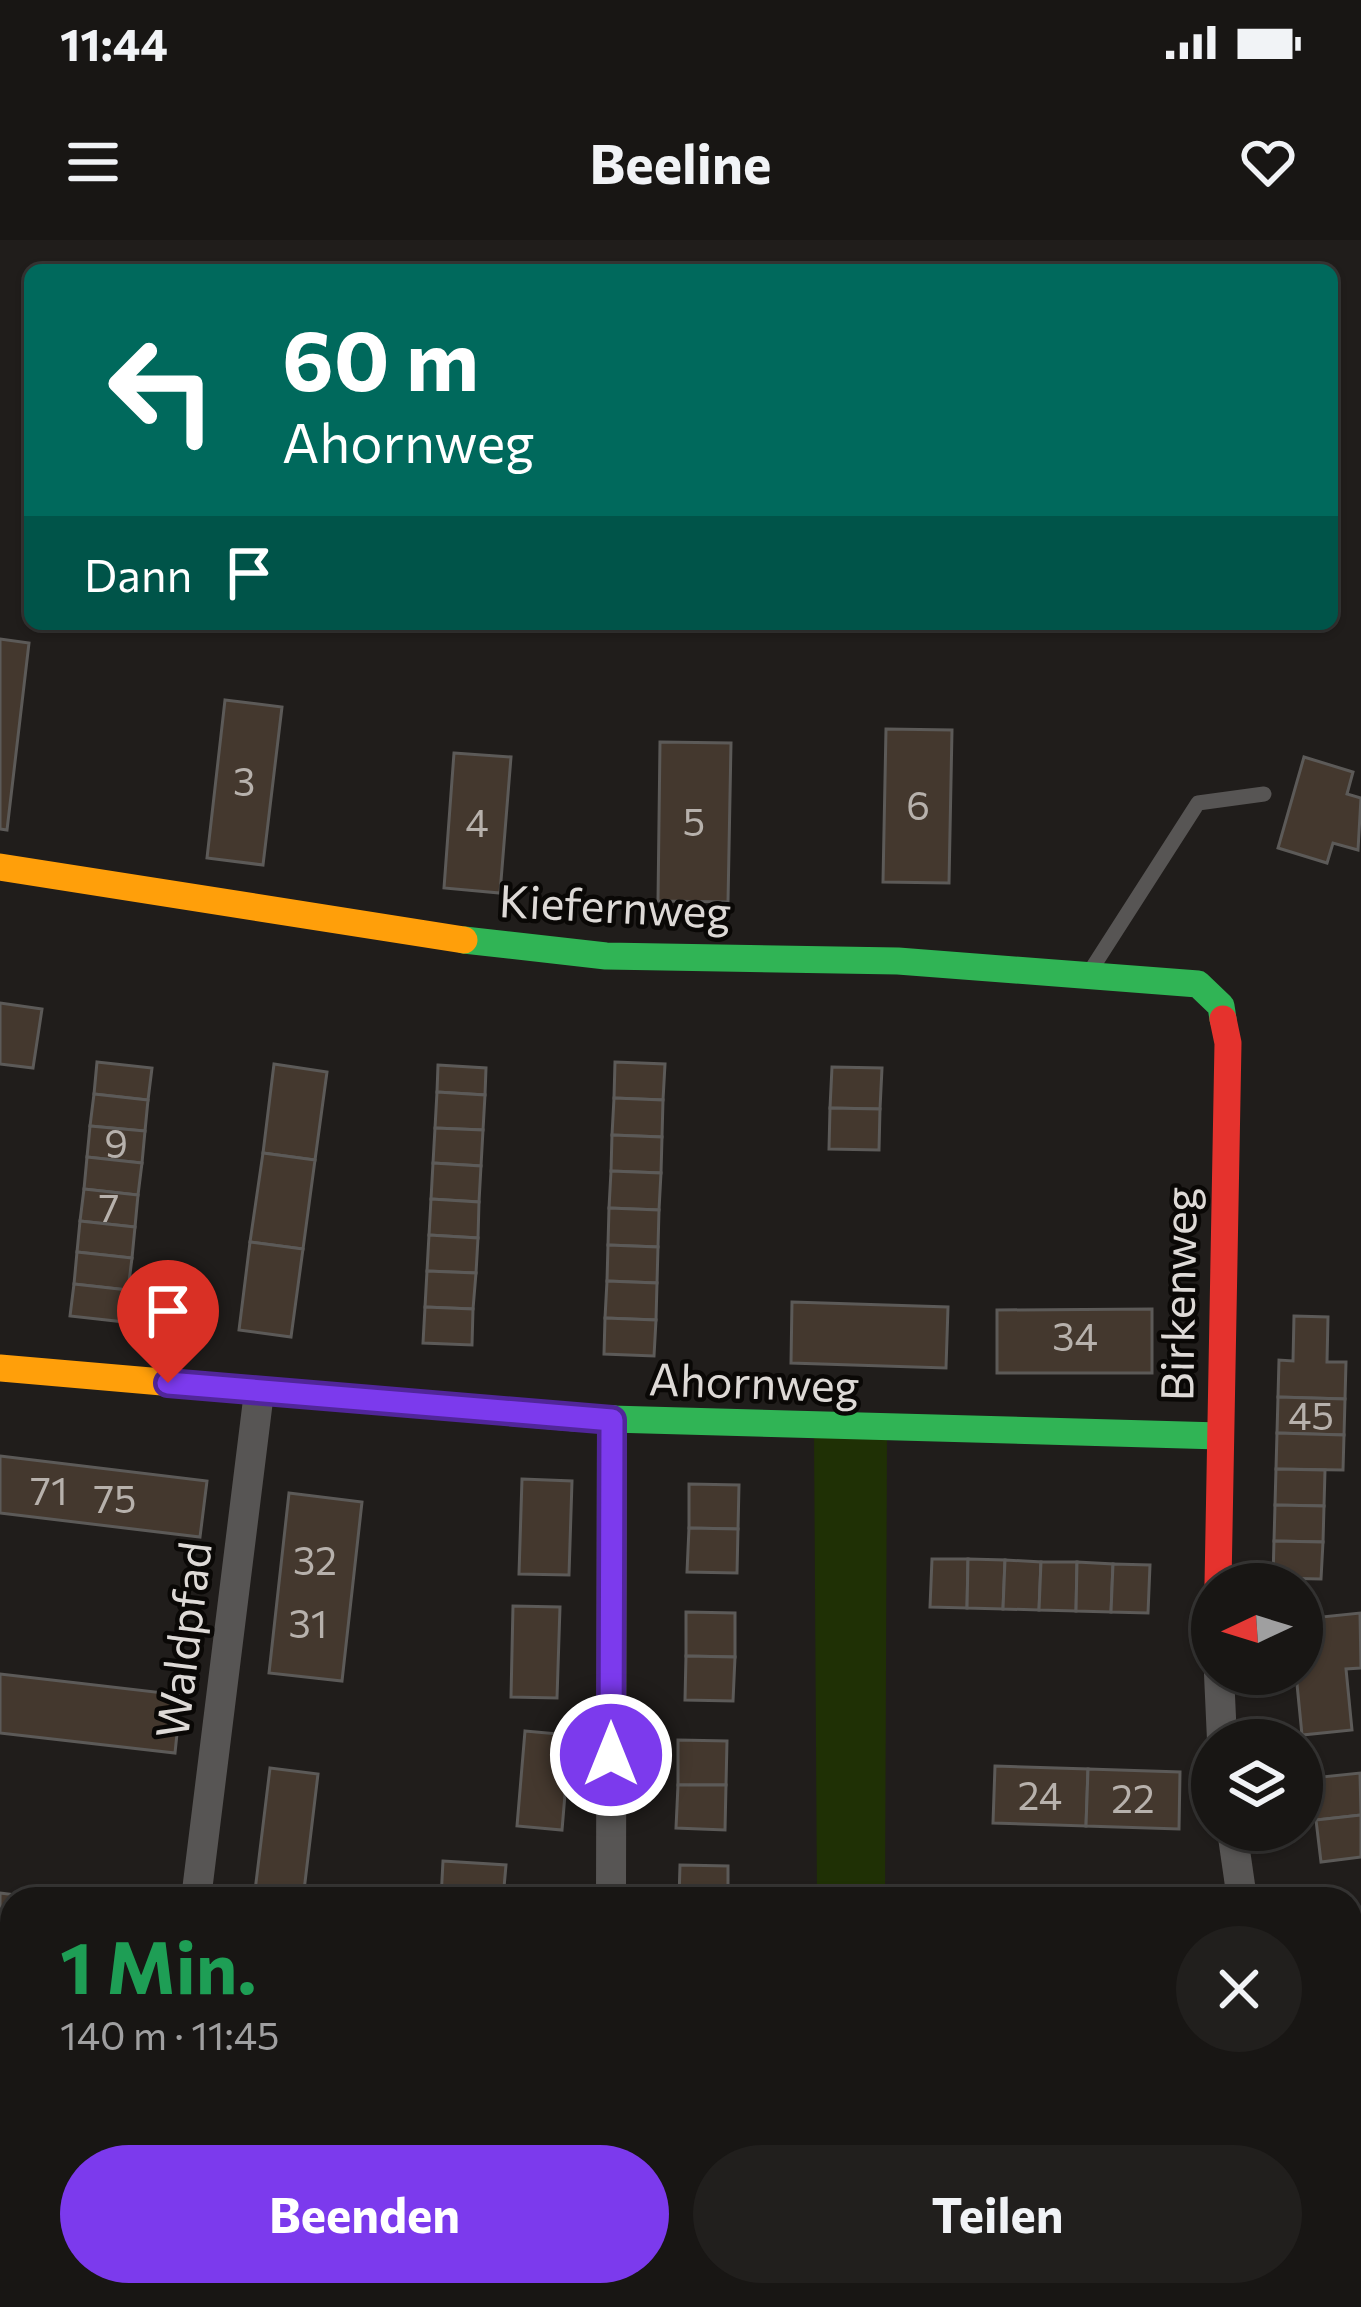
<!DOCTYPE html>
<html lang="de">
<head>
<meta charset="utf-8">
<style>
  body { margin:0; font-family:Commissioner,sans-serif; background:#211f1d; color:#f1f3f6; height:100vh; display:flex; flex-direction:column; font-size:45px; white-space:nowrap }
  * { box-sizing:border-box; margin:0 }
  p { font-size:39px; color:#9f9fa0 }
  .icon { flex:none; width:66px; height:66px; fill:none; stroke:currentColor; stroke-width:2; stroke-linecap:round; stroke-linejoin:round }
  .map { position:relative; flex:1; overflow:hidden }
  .details { position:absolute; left:0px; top:1647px; width:1362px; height:420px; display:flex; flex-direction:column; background:#181614; border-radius:36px 36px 0 0; box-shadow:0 3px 9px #0004,0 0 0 3px #363534 }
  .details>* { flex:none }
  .top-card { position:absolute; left:24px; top:24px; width:1314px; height:366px; border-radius:18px; box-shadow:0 3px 9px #0004,0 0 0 3px #363534; background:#00695c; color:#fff; overflow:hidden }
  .needle { width:78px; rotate:266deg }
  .controls { position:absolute; left:1191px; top:1323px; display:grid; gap:24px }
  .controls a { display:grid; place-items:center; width:132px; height:132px; border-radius:50%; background:#181614; box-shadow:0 3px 9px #0004,0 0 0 3px #363534; font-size:60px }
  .pin { position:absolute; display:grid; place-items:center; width:102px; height:102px; color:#fff; margin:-123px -51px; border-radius:50% 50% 50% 0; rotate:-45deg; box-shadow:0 0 12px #0007 }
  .pin .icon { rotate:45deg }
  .me { position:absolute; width:132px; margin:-66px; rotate:0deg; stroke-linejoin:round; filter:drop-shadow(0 0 9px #0008) }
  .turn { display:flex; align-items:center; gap:42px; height:252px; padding:0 60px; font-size:54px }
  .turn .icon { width:156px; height:156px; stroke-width:2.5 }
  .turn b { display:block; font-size:84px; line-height:102px }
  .then { display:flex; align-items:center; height:114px; padding:0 60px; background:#0003; gap:24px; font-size:45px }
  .round { display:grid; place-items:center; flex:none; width:126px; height:126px; border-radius:63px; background:#211f1d }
  .summary { display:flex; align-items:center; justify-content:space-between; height:204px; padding:0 60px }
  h1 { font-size:72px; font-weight:700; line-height:90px; color:#1e9e55 }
  .cta { display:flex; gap:24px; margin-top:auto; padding:24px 60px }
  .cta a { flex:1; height:138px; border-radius:72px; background:#7c3aed; color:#fff; font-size:48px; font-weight:700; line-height:138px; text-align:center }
  .cta a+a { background:#211f1d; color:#f1f3f6 }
  .status { display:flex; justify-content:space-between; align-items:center; height:84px; padding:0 60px; background:#181614; direction:ltr }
  .status svg { height:33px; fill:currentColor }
  header { display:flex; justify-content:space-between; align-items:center; height:156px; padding:0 60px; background:#181614; font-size:54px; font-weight:700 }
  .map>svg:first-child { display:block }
  .green { fill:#1f3005 }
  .building { fill:#44382e; stroke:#5c5a58; stroke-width:3 }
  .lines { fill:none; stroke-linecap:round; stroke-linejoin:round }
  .lane { stroke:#575554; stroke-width:15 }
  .street { stroke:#575554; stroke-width:30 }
  .fast { stroke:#30b455; stroke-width:27 }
  .slow { stroke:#ff9f0a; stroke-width:27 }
  .jam { stroke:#e5322d; stroke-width:27 }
  .route-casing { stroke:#51269a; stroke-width:30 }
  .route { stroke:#7c3aed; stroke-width:21 }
  .labels { text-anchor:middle; stroke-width:9; stroke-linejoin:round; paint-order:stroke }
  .number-label { font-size:39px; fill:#b7b1ac }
  .street-label { font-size:45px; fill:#ddd9d6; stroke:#0a0806 }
</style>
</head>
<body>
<div class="status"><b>11:44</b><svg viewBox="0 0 49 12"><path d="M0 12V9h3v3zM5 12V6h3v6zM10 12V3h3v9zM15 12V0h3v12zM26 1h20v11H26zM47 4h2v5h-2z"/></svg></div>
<header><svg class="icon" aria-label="menu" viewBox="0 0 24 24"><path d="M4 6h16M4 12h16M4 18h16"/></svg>Beeline<svg class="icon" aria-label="heart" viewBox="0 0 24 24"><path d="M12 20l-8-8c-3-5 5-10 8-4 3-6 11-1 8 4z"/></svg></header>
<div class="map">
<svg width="1361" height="2067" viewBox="0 0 1361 2067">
  <rect width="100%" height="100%" fill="#201d1b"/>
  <path class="green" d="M 814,1187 L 887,1190 L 885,1659 L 817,1659 Z"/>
  <g class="building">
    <path d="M 0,399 L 29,403 L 7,590 L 0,589 Z"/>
    <path d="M 225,460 L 282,467 L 263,625 L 207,618 Z"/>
    <path d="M 886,489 L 952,490 L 949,643 L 883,642 Z"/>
    <path d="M 660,502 L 731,503 L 728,662 L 658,661 Z"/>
    <path d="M 454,513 L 511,517 L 500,653 L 444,648 Z"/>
    <path d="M 1304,517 L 1353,532 L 1347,554 L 1361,558 L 1358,610 L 1333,603 L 1327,623 L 1278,608 Z"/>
    <path d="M 0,763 L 42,769 L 33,828 L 0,824 Z"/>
    <path d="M 97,822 L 152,828 L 148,860 L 94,854 Z"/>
    <path d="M 615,822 L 665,824 L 663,860 L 614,858 Z"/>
    <path d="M 274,824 L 327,832 L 315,920 L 263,913 Z"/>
    <path d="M 438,825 L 486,828 L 485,855 L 437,852 Z"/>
    <path d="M 832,827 L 882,828 L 880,869 L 830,868 Z"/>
    <path d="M 437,852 L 485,855 L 483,890 L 435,888 Z"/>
    <path d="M 94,854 L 148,860 L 145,891 L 90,886 Z"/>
    <path d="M 614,858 L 663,860 L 662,897 L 612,895 Z"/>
    <path d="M 830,868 L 880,869 L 879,910 L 829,909 Z"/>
    <path d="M 90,886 L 145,891 L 142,923 L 87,917 Z"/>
    <path d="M 435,888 L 483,890 L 481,926 L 433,923 Z"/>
    <path d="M 612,895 L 662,897 L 661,933 L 611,931 Z"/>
    <path d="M 263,913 L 315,920 L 303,1009 L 250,1002 Z"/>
    <path d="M 87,917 L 142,923 L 138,955 L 84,949 Z"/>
    <path d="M 433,923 L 481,926 L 479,962 L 431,959 Z"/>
    <path d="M 611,931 L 661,933 L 659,970 L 609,968 Z"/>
    <path d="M 84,949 L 138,955 L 135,987 L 80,981 Z"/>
    <path d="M 431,959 L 479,962 L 478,998 L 429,995 Z"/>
    <path d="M 609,968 L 659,970 L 658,1007 L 608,1005 Z"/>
    <path d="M 80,981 L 135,987 L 132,1018 L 77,1012 Z"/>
    <path d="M 429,995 L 478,998 L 476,1033 L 427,1031 Z"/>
    <path d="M 250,1002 L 303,1009 L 291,1097 L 239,1090 Z"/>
    <path d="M 608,1005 L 658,1007 L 657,1043 L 607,1041 Z"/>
    <path d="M 77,1012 L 132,1018 L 128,1050 L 74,1044 Z"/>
    <path d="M 427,1031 L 476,1033 L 473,1069 L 425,1067 Z"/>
    <path d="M 607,1041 L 657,1043 L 656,1080 L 605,1078 Z"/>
    <path d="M 74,1044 L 128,1050 L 125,1082 L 70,1076 Z"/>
    <path d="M 792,1062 L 948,1067 L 946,1128 L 791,1123 Z"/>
    <path d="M 425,1067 L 473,1069 L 472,1105 L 423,1103 Z"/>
    <path d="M 1152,1069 L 1152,1133 L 997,1133 L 997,1070 Z"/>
    <path d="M 1294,1076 L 1328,1077 L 1327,1122 L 1346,1122 L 1345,1159 L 1278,1157 L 1279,1120 L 1293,1121 Z"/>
    <path d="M 605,1078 L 656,1080 L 654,1116 L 604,1114 Z"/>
    <path d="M 1278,1157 L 1345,1159 L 1344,1195 L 1277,1193 Z"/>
    <path d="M 1277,1193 L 1344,1195 L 1343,1230 L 1276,1229 Z"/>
    <path d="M 0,1216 L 207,1241 L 200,1297 L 0,1273 Z"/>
    <path d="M 1276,1229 L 1325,1230 L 1324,1266 L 1275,1265 Z"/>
    <path d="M 522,1239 L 572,1241 L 569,1335 L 519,1334 Z"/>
    <path d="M 689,1244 L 739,1245 L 738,1289 L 689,1288 Z"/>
    <path d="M 289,1253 L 362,1262 L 342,1441 L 269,1433 Z"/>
    <path d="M 1275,1265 L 1324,1266 L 1323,1302 L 1274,1301 Z"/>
    <path d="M 689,1288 L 738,1289 L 737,1333 L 687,1332 Z"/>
    <path d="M 1274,1301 L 1323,1302 L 1321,1339 L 1273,1338 Z"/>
    <path d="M 932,1319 L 968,1319 L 967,1368 L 930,1367 Z"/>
    <path d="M 968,1319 L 1005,1320 L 1003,1369 L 967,1368 Z"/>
    <path d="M 1005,1320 L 1041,1322 L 1039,1370 L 1003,1369 Z"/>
    <path d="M 1041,1322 L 1077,1322 L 1076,1371 L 1039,1370 Z"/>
    <path d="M 1077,1322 L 1113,1324 L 1111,1372 L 1076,1371 Z"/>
    <path d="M 1113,1324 L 1150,1325 L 1148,1373 L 1111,1372 Z"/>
    <path d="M 513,1366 L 560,1367 L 557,1458 L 511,1457 Z"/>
    <path d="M 686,1372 L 735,1373 L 735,1417 L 686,1416 Z"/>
    <path d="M 1360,1373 L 1361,1428 L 1346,1429 L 1352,1490 L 1302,1495 L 1296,1434 L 1302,1434 L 1302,1379 Z"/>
    <path d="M 686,1416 L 735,1417 L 733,1461 L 685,1460 Z"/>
    <path d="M 0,1434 L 181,1455 L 175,1513 L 0,1493 Z"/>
    <path d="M 525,1491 L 570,1495 L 562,1590 L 517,1586 Z"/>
    <path d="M 678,1500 L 727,1501 L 726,1545 L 678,1545 Z"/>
    <path d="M 995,1526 L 1088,1529 L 1086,1586 L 993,1583 Z"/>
    <path d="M 270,1528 L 318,1534 L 303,1659 L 254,1659 Z"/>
    <path d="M 1088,1529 L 1180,1532 L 1179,1589 L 1086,1586 Z"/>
    <path d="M 1360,1533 L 1361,1575 L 1316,1580 L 1312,1538 Z"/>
    <path d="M 678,1545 L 726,1545 L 725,1590 L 676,1588 Z"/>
    <path d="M 1361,1575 L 1361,1617 L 1321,1622 L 1316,1580 Z"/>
    <path d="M 443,1621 L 506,1625 L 503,1659 L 441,1659 Z"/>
    <path d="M 680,1625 L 728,1626 L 728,1659 L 679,1659 Z"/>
    <path d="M 0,1653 L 48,1659 L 12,1659 L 12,1713 L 0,1712 Z"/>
    <path d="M 1361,1679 L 1361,1725 L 1350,1726 L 1350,1680 Z"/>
    <path d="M 1361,1725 L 1361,1770 L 1350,1771 L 1350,1726 Z"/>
    <path d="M 1361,1809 L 1361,1854 L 1350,1856 L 1350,1810 Z"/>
    <path d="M 1361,1854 L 1361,1899 L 1350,1901 L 1350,1856 Z"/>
    <path d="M 0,1866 L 12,1867 L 12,1931 L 0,1930 Z"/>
    <path d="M 1361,1960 L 1361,2004 L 1354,2005 L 1350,1962 Z"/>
    <path d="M 246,2055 L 298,2055 L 296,2067 L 245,2067 Z"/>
    <path d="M 429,2055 L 484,2055 L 483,2067 L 428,2067 Z"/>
    <rect x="679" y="2055" width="50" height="12"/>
  </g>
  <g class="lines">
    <g class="lane">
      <path d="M 1089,733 L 1198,563 L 1264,554"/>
      <path d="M 0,1832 L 12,1833"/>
    </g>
    <g class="street">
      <path d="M 1219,1434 L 1222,1500"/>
      <path d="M 1232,1590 L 1242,1659"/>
      <path d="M 196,1659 L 259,1152"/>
      <path d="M 611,1659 L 612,1180"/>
      <path d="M 1292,2055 L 1293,2067"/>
      <path d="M 202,2067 L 203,2055"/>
      <path d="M 610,2067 L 610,2055"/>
    </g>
    <g class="fast">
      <path d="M 464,700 L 606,716 L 898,721 L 1198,744 L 1221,766 L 1223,779"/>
      <path d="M 370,1160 L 575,1178 L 1220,1196"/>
    </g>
    <g class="slow">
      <path d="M 0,627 L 464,700"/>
      <path d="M 0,1128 L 370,1160"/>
    </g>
    <path class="jam" d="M 1218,1344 L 1228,803 L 1223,779"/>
  </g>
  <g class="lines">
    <g class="route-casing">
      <path id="route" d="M 168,1143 L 612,1180 L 611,1515"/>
    </g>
    <use href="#route" class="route"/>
  </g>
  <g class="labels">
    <g class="number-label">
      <text x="244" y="556">3</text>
      <text x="918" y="580">6</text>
      <text x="694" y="596">5</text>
      <text x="477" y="597">4</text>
      <text x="116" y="918">9</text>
      <text x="109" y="982">7</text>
      <text x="1075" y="1111">34</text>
      <text x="1311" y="1190">45</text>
      <text x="49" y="1265">71</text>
      <text x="115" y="1273">75</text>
      <text x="315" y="1335">32</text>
      <text x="308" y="1398">31</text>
      <text x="1040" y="1570">24</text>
      <text x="1133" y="1573">22</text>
    </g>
    <g class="street-label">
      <text transform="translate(615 667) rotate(3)" y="16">Kiefernweg</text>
      <text transform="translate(1179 1054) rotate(-89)" y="16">Birkenweg</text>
      <text transform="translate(754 1143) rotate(2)" y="16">Ahornweg</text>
      <text transform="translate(184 1400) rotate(-83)" y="16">Waldpfad</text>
    </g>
  </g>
</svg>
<div class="controls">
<a><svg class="needle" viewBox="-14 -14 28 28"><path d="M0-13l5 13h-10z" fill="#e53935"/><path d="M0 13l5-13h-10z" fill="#9f9fa0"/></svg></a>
<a><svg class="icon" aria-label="layers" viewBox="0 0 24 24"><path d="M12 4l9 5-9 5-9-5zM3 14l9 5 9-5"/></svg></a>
</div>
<div class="pin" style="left:168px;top:1143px;background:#d93025"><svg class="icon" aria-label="arrive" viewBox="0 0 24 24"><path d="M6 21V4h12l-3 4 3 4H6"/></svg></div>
<svg class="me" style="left:611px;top:1515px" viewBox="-20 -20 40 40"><circle r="17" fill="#7c3aed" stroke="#fff" stroke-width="3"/><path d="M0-11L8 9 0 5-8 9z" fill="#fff"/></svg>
<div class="top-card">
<div class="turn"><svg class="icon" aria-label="left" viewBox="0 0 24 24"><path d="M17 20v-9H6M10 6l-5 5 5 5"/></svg><div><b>60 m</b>Ahornweg</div></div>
<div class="then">Dann<svg class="icon" aria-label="arrive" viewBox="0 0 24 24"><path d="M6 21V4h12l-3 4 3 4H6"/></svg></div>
</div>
<section class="details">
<div class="summary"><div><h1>1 Min.</h1><p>140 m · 11:45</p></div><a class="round"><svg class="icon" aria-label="close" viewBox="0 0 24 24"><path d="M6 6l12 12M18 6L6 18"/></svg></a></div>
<div class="cta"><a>Beenden</a><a>Teilen</a></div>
</section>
</div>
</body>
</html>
